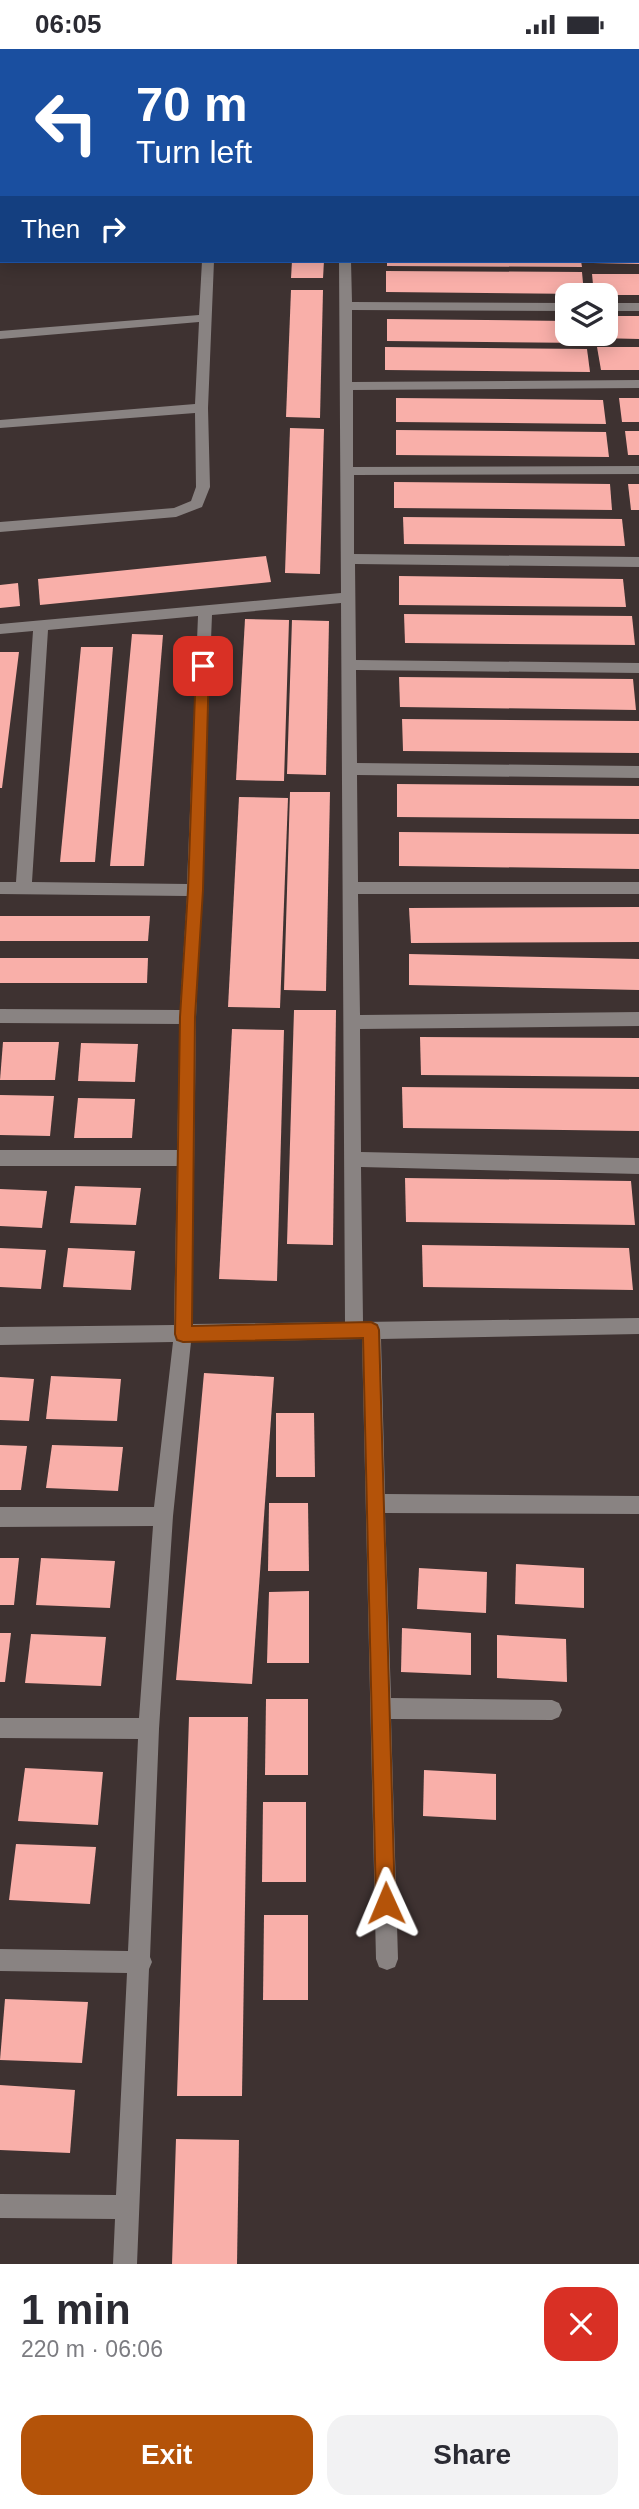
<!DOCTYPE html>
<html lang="en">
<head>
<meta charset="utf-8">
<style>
  body { margin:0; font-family:Helvetica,sans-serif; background:#f2f2f3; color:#2b2b33; height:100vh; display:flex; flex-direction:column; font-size:26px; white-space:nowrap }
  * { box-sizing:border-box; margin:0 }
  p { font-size:23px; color:#7c7c81 }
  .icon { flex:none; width:38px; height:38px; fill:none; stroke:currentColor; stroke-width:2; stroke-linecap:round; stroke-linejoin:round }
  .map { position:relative; height:2215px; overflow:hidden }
  .drawer { display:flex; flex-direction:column; background:#fff; flex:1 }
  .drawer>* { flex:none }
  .hud { position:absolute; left:0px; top:0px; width:640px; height:214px; box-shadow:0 4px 18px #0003; background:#1a4fa0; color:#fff; overflow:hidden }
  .tools { position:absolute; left:555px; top:234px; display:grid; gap:14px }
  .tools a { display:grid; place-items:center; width:63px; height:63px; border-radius:14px; background:#fff; box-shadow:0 4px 18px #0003; font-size:35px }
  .pin { position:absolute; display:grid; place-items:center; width:60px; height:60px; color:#fff; margin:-30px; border-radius:14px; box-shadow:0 4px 10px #0006 }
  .me { position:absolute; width:77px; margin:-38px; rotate:359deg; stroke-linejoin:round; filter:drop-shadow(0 0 5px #0008) }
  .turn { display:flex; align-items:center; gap:24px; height:147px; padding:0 21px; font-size:32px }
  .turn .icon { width:91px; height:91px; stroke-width:2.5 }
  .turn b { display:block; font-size:49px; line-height:60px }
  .then { display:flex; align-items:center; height:66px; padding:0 21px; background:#0003; gap:14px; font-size:26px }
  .round { display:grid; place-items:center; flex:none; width:74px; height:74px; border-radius:21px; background:#f2f2f3 }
  .overview { display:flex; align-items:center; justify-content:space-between; height:119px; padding:0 21px }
  h1 { font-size:42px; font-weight:800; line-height:52px }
  .cta { display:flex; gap:14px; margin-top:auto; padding:14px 21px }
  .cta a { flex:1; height:80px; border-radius:21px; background:#b45309; color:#fff; font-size:28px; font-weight:800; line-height:80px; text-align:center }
  .cta a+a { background:#f2f2f3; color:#2b2b33 }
  .status { display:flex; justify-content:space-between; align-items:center; height:49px; padding:0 35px; background:#fff; direction:ltr }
  .status svg { height:19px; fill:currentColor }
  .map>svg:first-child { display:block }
  .building { fill:#f9afa9 }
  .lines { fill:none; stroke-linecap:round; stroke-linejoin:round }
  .minor { fill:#898382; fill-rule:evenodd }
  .route { fill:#b45309; stroke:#753606; stroke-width:2 }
</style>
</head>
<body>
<div class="status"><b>06:05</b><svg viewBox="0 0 49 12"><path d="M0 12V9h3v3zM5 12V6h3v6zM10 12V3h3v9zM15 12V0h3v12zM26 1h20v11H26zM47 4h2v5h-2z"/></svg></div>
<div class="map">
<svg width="639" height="2215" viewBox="0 0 639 2215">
  <rect width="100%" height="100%" fill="#3e3231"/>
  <g class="building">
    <path d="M 292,212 L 324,212 L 323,229 L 291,229 Z"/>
    <path d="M 387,212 L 581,212 L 582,218 L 387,217 Z"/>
    <path d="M 593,212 L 639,212 L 639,215 L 593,214 Z"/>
    <path d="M 386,222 L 582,223 L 584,245 L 386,243 Z"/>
    <path d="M 592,225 L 639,225 L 639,246 L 594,246 Z"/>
    <path d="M 291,241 L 323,241 L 320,369 L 286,368 Z"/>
    <path d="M 606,267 L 639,267 L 639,290 L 598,289 L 598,285 L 606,285 Z"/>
    <path d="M 387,270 L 567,272 L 567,285 L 588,285 L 589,294 L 387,292 Z"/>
    <path d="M 385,298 L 587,300 L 590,323 L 385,321 Z"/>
    <path d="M 597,298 L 639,298 L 639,321 L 601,321 Z"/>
    <path d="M 396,349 L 603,351 L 606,375 L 396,373 Z"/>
    <path d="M 619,349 L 639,349 L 639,373 L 622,373 Z"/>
    <path d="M 290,379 L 324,380 L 320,525 L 285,524 Z"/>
    <path d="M 396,381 L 606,383 L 609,408 L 396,406 Z"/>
    <path d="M 625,382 L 639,382 L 639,406 L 628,406 Z"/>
    <path d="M 394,433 L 610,435 L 612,461 L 394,459 Z"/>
    <path d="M 628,435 L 639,435 L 639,461 L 631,461 Z"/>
    <path d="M 403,468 L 622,470 L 625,497 L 404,495 Z"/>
    <path d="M 266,507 L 271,533 L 40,556 L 38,530 Z"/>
    <path d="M 399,527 L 623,530 L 626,558 L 399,556 Z"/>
    <path d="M 18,534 L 20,557 L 0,559 L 0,536 Z"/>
    <path d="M 404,565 L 632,567 L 635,596 L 405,594 Z"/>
    <path d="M 245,570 L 289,571 L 284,732 L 236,731 Z"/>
    <path d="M 292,571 L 329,572 L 326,726 L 287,725 Z"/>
    <path d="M 132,585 L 163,586 L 144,817 L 110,817 Z"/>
    <path d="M 81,598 L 113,598 L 95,813 L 60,813 Z"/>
    <path d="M 0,603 L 19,603 L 2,739 L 0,739 Z"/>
    <path d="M 399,628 L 633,630 L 636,661 L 400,658 Z"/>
    <path d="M 402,670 L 639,672 L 639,704 L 403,702 Z"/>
    <path d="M 397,735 L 639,737 L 639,770 L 397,768 Z"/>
    <path d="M 290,743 L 330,743 L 326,942 L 284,941 Z"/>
    <path d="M 239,748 L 288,749 L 280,959 L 228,958 Z"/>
    <path d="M 399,783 L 639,785 L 639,820 L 399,817 Z"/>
    <path d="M 639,858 L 639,893 L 411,894 L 409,859 Z"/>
    <path d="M 0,867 L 150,867 L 148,892 L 0,892 Z"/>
    <path d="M 409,905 L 639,910 L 639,941 L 409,936 Z"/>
    <path d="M 0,909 L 148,909 L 147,934 L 0,934 Z"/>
    <path d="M 294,961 L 336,961 L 333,1196 L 287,1195 Z"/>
    <path d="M 232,980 L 284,981 L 277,1232 L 219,1230 Z"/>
    <path d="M 420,988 L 639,989 L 639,1028 L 421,1026 Z"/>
    <path d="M 3,993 L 59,993 L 55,1031 L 0,1031 Z"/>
    <path d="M 81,994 L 138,995 L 135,1033 L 78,1032 Z"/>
    <path d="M 402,1038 L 639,1040 L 639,1082 L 403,1079 Z"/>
    <path d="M 0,1046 L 54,1047 L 50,1087 L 0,1086 Z"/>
    <path d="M 78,1049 L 135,1050 L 132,1089 L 74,1089 Z"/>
    <path d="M 405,1129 L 631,1132 L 635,1176 L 406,1173 Z"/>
    <path d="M 75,1137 L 141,1139 L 136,1176 L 70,1174 Z"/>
    <path d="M 0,1140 L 47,1142 L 42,1179 L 0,1177 Z"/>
    <path d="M 422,1196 L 629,1199 L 633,1241 L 423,1238 Z"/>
    <path d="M 0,1199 L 46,1201 L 41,1240 L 0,1238 Z"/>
    <path d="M 68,1199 L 135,1202 L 131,1241 L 63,1238 Z"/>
    <path d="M 204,1324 L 274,1328 L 252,1635 L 176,1631 Z"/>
    <path d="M 51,1327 L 121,1330 L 117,1372 L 46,1370 Z"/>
    <path d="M 0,1328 L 34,1330 L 29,1372 L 0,1371 Z"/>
    <path d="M 276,1364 L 314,1364 L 315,1428 L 276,1428 Z"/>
    <path d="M 0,1396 L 27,1397 L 21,1441 L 0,1441 Z"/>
    <path d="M 52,1396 L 123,1398 L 118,1442 L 46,1439 Z"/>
    <path d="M 269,1454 L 308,1454 L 309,1522 L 268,1522 Z"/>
    <path d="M 0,1509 L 19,1509 L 14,1556 L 0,1556 Z"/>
    <path d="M 41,1509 L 115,1512 L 110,1559 L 36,1556 Z"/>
    <path d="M 516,1515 L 584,1519 L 584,1559 L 515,1555 Z"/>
    <path d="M 419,1519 L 487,1523 L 486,1564 L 417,1560 Z"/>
    <path d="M 309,1542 L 309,1614 L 267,1614 L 269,1543 Z"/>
    <path d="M 402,1579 L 471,1584 L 471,1626 L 401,1623 Z"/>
    <path d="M 0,1584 L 11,1584 L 5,1633 L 0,1633 Z"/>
    <path d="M 31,1585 L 106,1588 L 101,1637 L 25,1634 Z"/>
    <path d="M 497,1586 L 566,1590 L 567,1633 L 497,1629 Z"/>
    <path d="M 266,1650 L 308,1650 L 308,1726 L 265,1726 Z"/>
    <path d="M 189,1668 L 248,1668 L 242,2047 L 177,2047 Z"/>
    <path d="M 25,1719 L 103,1723 L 98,1776 L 18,1772 Z"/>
    <path d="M 424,1721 L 496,1725 L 496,1771 L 423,1767 Z"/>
    <path d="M 263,1753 L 306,1753 L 306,1833 L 262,1833 Z"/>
    <path d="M 16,1795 L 96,1798 L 90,1855 L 9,1851 Z"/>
    <path d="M 264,1866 L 308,1866 L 308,1951 L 263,1951 Z"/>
    <path d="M 5,1950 L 88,1953 L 82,2014 L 0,2011 Z"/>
    <path d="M 0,2036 L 75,2041 L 70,2104 L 0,2101 Z"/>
    <path d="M 176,2090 L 239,2091 L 237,2215 L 172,2215 Z"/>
  </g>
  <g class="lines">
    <g class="minor">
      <rect x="0" y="118" width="2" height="6"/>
      <rect x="0" y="197" width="2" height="8"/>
      <path d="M 202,212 L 214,212 L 208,359 L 210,438 L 202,458 L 176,468 L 0,483 L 0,473 L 174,459 L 191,452 L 196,438 L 195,364 L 0,379 L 0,371 L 195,355 L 199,273 L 0,290 L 0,282 L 199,266 Z"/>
      <path d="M 339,212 L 351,212 L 352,253 L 567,254 L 567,262 L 352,261 L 352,333 L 639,331 L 639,339 L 353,341 L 353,418 L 639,417 L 639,425 L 354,426 L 354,505 L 639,508 L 639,518 L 355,515 L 356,611 L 639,614 L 639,624 L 356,621 L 357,714 L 639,717 L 639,729 L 357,726 L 358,833 L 639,833 L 639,845 L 358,845 L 360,966 L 639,963 L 639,977 L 360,980 L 361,1103 L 639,1109 L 639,1125 L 361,1118 L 363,1273 L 639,1269 L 639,1285 L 381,1290 L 385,1445 L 639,1447 L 639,1465 L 385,1464 L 391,1649 L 552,1651 L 559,1654 L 562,1661 L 559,1668 L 552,1671 L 391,1670 L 398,1910 L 395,1918 L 387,1921 L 379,1918 L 376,1910 L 362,1290 L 191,1293 L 173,1467 L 159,1680 L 150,1908 L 152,1913 L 149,1920 L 137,2215 L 113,2215 L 115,2170 L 0,2169 L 0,2145 L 116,2146 L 127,1924 L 0,1922 L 0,1900 L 128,1902 L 138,1690 L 0,1689 L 0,1669 L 139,1669 L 153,1477 L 0,1478 L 0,1458 L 154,1458 L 173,1293 L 0,1296 L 0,1278 L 174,1276 L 177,1117 L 0,1117 L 0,1101 L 177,1101 L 180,975 L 0,974 L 0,960 L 180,961 L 187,847 L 0,845 L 0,833 L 16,833 L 33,582 L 0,585 L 0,575 L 341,544 ZM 341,554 L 345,1273 L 192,1275 L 196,968 L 212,566 ZM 198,567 L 187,835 L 32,833 L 48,581 Z"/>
      <rect x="606" y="254" width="33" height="8"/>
    </g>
  </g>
  <path class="route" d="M 203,612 L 209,617 L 203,841 L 195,968 L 192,1277 L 371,1273 L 377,1276 L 379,1281 L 395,1854 L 393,1861 L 386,1864 L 378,1861 L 376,1854 L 363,1289 L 183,1293 L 177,1291 L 175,1285 L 180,968 L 188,841 L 196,617 Z"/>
</svg>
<div class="tools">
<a><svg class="icon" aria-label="layers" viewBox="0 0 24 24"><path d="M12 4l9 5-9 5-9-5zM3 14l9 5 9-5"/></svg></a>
</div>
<div class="pin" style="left:203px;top:617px;background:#d93025"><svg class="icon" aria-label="arrive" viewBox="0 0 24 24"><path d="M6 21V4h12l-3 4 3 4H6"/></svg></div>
<svg class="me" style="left:386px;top:1854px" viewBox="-20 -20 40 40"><path d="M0-17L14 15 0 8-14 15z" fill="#b45309" stroke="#fff" stroke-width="4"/></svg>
<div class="hud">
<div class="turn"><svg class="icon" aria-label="left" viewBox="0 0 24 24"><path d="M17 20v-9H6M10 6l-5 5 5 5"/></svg><div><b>70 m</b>Turn left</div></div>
<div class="then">Then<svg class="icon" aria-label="right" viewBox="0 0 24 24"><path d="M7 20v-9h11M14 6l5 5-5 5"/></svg></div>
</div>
</div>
<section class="drawer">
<div class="overview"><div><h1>1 min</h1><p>220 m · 06:06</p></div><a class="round" style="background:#d93025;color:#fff"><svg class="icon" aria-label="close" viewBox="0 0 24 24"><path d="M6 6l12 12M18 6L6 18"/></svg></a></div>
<div class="cta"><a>Exit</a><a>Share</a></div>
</section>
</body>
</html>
